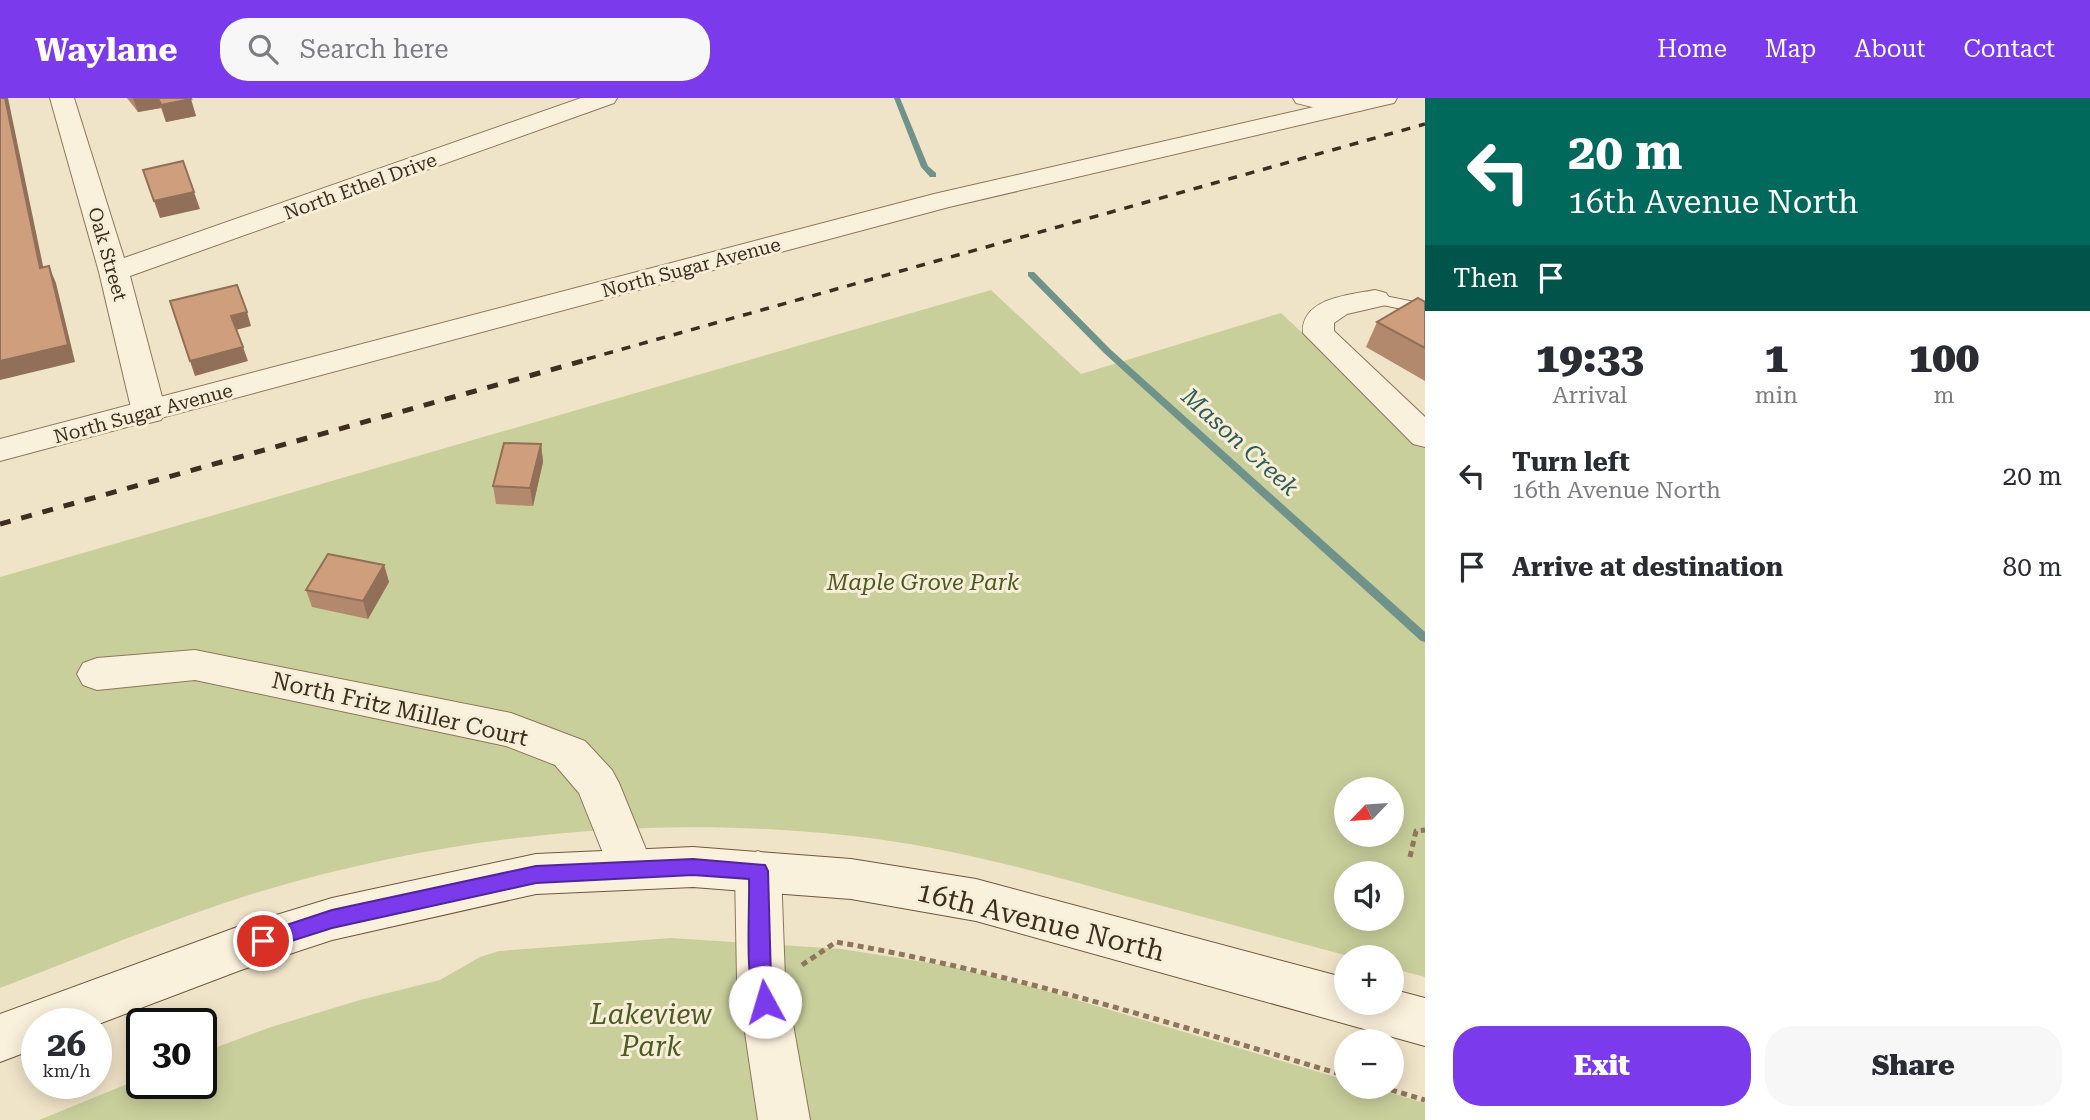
<!DOCTYPE html>
<html lang="en">
<head>
<meta charset="utf-8">
<style>
  body { margin:0; font-family:"Roboto Serif",serif; background:#f7f7f7; color:#2b2b33; height:100vh; display:flex; flex-direction:column; font-size:26px; white-space:nowrap }
  * { box-sizing:border-box; margin:0 }
  p { font-size:23px; color:#7c7c81 }
  .icon { flex:none; width:38px; height:38px; fill:none; stroke:currentColor; stroke-width:2; stroke-linecap:round; stroke-linejoin:round }
  .map { position:relative; flex:1; overflow:hidden }
  .sheet { display:flex; flex-direction:column; background:#fff; width:665px }
  .sheet>* { flex:none }
  .guide { background:#00695c; color:#fff; overflow:hidden }
  .needle { width:46px; rotate:245deg }
  .controls { position:absolute; left:1334px; top:679px; display:grid; gap:14px }
  .controls a { display:grid; place-items:center; width:70px; height:70px; border-radius:50%; background:#fff; box-shadow:0 4px 18px #0003; font-size:35px }
  .speed { position:absolute; left:21px; top:910px; display:flex; gap:14px; font-size:35px; font-weight:700; text-align:center }
  .speed>* { display:grid; place-content:center; width:91px; height:91px; border-radius:50%; background:#fff; box-shadow:0 4px 18px #0003; line-height:1 }
  .speed small { font-size:18px; font-weight:400 }
  .speed .limit { border:4px solid #111; border-radius:10px; background:#fff; color:#111 }
  .pin { position:absolute; display:grid; place-items:center; width:60px; height:60px; color:#fff; margin:-30px; border:4px solid #fff; border-radius:50%; box-shadow:0 2px 7px #0007 }
  .me { position:absolute; width:77px; margin:-38px; rotate:354deg; stroke-linejoin:round; filter:drop-shadow(0 0 5px #0008) }
  .turn { display:flex; align-items:center; gap:24px; height:147px; padding:0 28px; font-size:32px }
  .turn .icon { width:91px; height:91px; stroke-width:2.5 }
  .turn b { display:block; font-size:49px; line-height:60px }
  .then { display:flex; align-items:center; height:66px; padding:0 28px; background:#0003; gap:14px; font-size:26px }
  .eta { display:flex; justify-content:space-evenly; align-items:center; height:119px; text-align:center }
  .eta b { font-size:42px; font-weight:800; line-height:49px }
  .action { display:flex; gap:14px; margin-top:auto; padding:14px 28px }
  .action a { flex:1; height:80px; border-radius:28px; background:#7c3aed; color:#fff; font-size:28px; font-weight:800; line-height:80px; text-align:center }
  .action a+a { background:#f7f7f7; color:#2b2b33 }
  ul { padding:0; list-style:none }
  li { display:flex; align-items:center; gap:21px; height:91px; padding:0 28px }
  li div { flex:1 }
  li b { display:block; font-size:26px }
  li em { font-style:normal }
  header { display:flex; align-items:center; gap:42px; box-sizing:border-box; height:98px; padding:0 35px; background:#7c3aed; color:#fff }
  header strong { font-size:33px }
  nav { display:flex; gap:38px; margin-inline-start:auto; font-size:24px }
  .search { width:490px; height:63px; background:#f7f7f7; display:flex; align-items:center; gap:18px; box-sizing:border-box; padding:0 24px; border-radius:28px; color:#7c7c81; font-size:26px }
  main { display:flex; flex:1; min-height:0 }
  .map>svg:first-child { display:block }
  .green { fill:#c9cf9b; fill-rule:evenodd }
  .lines { fill:none; stroke-linecap:round; stroke-linejoin:round }
  .stream { fill:#6f938a; fill-rule:evenodd }
  .service-casing { stroke:#8d765c; stroke-width:2 }
  .minor-casing { stroke:#8d765c; stroke-width:2 }
  .tertiary-casing { stroke:#8d765c; stroke-width:2 }
  .secondary-casing { stroke:#6f573f; stroke-width:2 }
  .path { stroke:#8d765c; stroke-width:5; stroke-dasharray:6 4.5; stroke-linecap:butt }
  .service { fill:#faf1dc; fill-rule:evenodd }
  .minor { fill:#faf1dc; fill-rule:evenodd }
  .tertiary { fill:#faf1dc; fill-rule:evenodd }
  .secondary { fill:#faf1dc; fill-rule:evenodd }
  .rail-far1 { stroke:#3d2e20; stroke-width:3.5; stroke-dasharray:9 9; stroke-linecap:butt }
  .rail { stroke:#3d2e20; stroke-width:5; stroke-dasharray:11 11; stroke-linecap:butt }
  .wall { fill:#b2896c }
  .shaded-wall { fill:#916f58 }
  .building { fill:#cf9f7d; stroke:#916f58; stroke-width:2 }
  .route { fill:#7c3aed; stroke:#51269a; stroke-width:2 }
  .labels { text-anchor:middle; stroke-width:6; stroke-linejoin:round; paint-order:stroke }
  .far-street-label { font-size:19px; fill:#3d2e20; stroke:#f7eed8 }
  .park-label { font-size:23px; font-style:italic; fill:#4d5a26; stroke:#f7eed8 }
  .street-label { font-size:23px; fill:#3d2e20; stroke:#f7eed8 }
  .water-label { font-size:24px; font-style:italic; fill:#2f5d5a; stroke:#f7eed8 }
  .near-street-label { font-size:28px; fill:#3d2e20; stroke:#f7eed8 }
  .near-park-label { font-size:28px; font-style:italic; fill:#4d5a26; stroke:#f7eed8 }
</style>
</head>
<body>
<header>
<strong>Waylane</strong>
<div class="search"><svg class="icon" aria-label="search" viewBox="0 0 24 24"><circle cx="10" cy="10" r="6"/><path d="M15 15l6 6"/></svg>Search here</div>
<nav><a>Home</a><a>Map</a><a>About</a><a>Contact</a></nav>
</header>
<main>
<div class="map">
<svg width="1425" height="1022" viewBox="0 0 1425 1022">
  <rect width="100%" height="100%" fill="#f0e4c8"/>
  <g class="green">
    <path d="M 991,192 L 1081,276 L 1281,215 L 1425,350 L 1425,879 L 1391,870 L 1391,859 L 1352,859 C 1278,839 1203,819 1129,799 C 1046,776 963,753 877,741 C 670,714 462,734 262,793 C 173,820 87,857 0,890 L 0,479 ZM 1346,691 L 1391,691 L 1391,737 L 1346,737 ZM 1346,775 L 1391,775 L 1391,821 L 1346,821 Z"/>
    <path d="M 671,840 L 842,851 L 949,868 L 1036,890 L 1346,982 L 1346,989 L 1370,989 L 1425,1005 L 1425,1022 L 39,1022 L 142,980 L 142,985 L 201,985 L 201,955 L 271,929 L 360,902 L 440,882 L 480,859 L 499,853 Z"/>
  </g>
  <g class="lines">
    <g class="stream">
      <path d="M 894,0 L 900,0 L 928,68 L 936,75 L 936,79 L 930,79 L 921,69 Z"/>
      <path d="M 1028,174 L 1034,174 L 1110,251 L 1425,534 L 1425,544 L 1421,543 L 1104,255 L 1028,178 Z"/>
    </g>
    <g class="service-casing">
      <path id="service" d="M 1375,196 L 1425,206 L 1425,216 L 1369,204 L 1367,201 Z"/>
    </g>
    <g class="minor-casing">
      <g id="minor">
        <path d="M 50,0 L 74,0 L 124,160 L 581,0 L 617,0 L 614,5 L 130,178 L 166,314 L 161,322 L 149,325 L 137,322 L 132,314 L 99,174 Z"/>
        <path d="M 1293,0 L 1356,0 L 1363,2 L 1366,7 L 1363,12 C 1343,17 1316,10 1296,5 Z"/>
        <path d="M 1375,192 L 1386,195 L 1390,201 L 1386,207 L 1347,216 L 1334,225 L 1334,233 L 1425,319 L 1425,349 L 1413,346 L 1303,235 C 1301,200 1349,197 1375,192 Z"/>
        <path d="M 195,552 L 511,615 L 585,643 L 612,672 L 619,685 L 654,771 L 647,785 L 631,791 L 615,785 L 579,695 L 555,667 L 506,648 L 195,582 L 97,592 L 83,587 L 77,576 L 83,565 L 97,560 Z"/>
        <path d="M 758,753 L 774,759 L 781,773 L 785,881 L 810,1022 L 758,1022 L 737,881 L 735,773 L 742,759 Z"/>
      </g>
    </g>
    <g class="tertiary-casing">
      <path id="tertiary" d="M 1353,0 L 1397,0 L 1394,5 L 1385,7 L 949,109 L 0,363 L 0,341 L 934,96 Z"/>
    </g>
    <g class="secondary-casing">
      <path id="secondary" d="M 693,749 L 851,761 L 976,781 L 1346,880 L 1346,905 L 1391,905 L 1391,891 L 1425,900 L 1425,948 L 976,823 L 851,801 L 693,789 L 536,796 L 332,842 L 241,872 L 96,927 L 37,926 L 37,950 L 0,964 L 0,916 L 240,828 L 332,800 L 536,756 Z"/>
    </g>
    <g class="path">
      <path d="M 1410,759 L 1416,733 L 1425,732"/>
      <path d="M 802,867 L 836,844 C 1010,874 1177,927 1346,978"/>
      <path d="M 1381,989 L 1425,1002"/>
    </g>
    <use href="#service" class="service"/>
    <use href="#minor" class="minor"/>
    <use href="#tertiary" class="tertiary"/>
    <use href="#secondary" class="secondary"/>
    <path class="rail-far1" d="M 587,261 L 1425,26"/>
    <path class="rail" d="M 0,426 L 593,260"/>
  </g>
  <g class="wall">
    <path d="M 127,0 L 190,0 L 196,18 L 166,24 L 161,10 L 138,14 Z"/>
    <path d="M 1425,204 L 1425,283 L 1366,249 L 1377,224 Z"/>
    <path d="M 541,346 L 543,364 L 533,408 L 496,406 L 493,388 Z"/>
    <path d="M 384,467 L 389,484 L 368,521 L 312,509 L 306,492 Z"/>
  </g>
  <g class="shaded-wall">
    <path d="M 5,0 L 8,0 L 47,187 L 40,170 Z"/>
    <path d="M 133,0 L 158,0 L 161,10 L 138,14 Z"/>
    <path d="M 191,1 L 196,18 L 166,24 L 161,7 Z"/>
    <path d="M 194,94 L 200,111 L 160,120 L 154,103 Z"/>
    <path d="M 49,168 L 56,185 L 75,264 L 0,282 L 0,263 Z"/>
    <path d="M 247,214 L 251,228 L 236,232 L 231,218 Z"/>
    <path d="M 243,249 L 248,263 L 195,278 L 190,263 Z"/>
    <path d="M 541,346 L 543,364 L 533,408 L 530,390 Z"/>
    <path d="M 384,467 L 389,484 L 368,521 L 363,503 Z"/>
  </g>
  <g class="building">
    <path d="M 0,0 L 5,0 L 40,170 L 49,168 L 68,247 L 0,263 Z"/>
    <path d="M 158,0 L 190,0 L 191,1 L 161,7 Z"/>
    <path d="M 183,63 L 194,94 L 154,103 L 143,72 Z"/>
    <path d="M 237,187 L 247,214 L 231,218 L 243,249 L 190,263 L 170,203 Z"/>
    <path d="M 1418,200 L 1425,204 L 1425,250 L 1377,224 Z"/>
    <path d="M 504,345 L 541,346 L 530,390 L 493,388 Z"/>
    <path d="M 328,456 L 384,467 L 363,503 L 306,492 Z"/>
  </g>
  <path class="route" d="M 693,761 L 765,767 L 768,773 L 771,881 L 775,904 L 772,911 L 765,914 L 757,911 C 744,881 750,815 749,781 L 693,777 L 536,785 L 332,830 L 263,852 L 256,849 L 253,843 L 256,837 L 332,812 L 536,768 Z"/>
  <g class="labels">
    <g class="far-street-label">
      <text transform="translate(360 88) rotate(-20)" y="7">North Ethel Drive</text>
      <text transform="translate(108 156) rotate(74)" y="7">Oak Street</text>
      <text transform="translate(691 169) rotate(-15)" y="7">North Sugar Avenue</text>
      <text transform="translate(143 315) rotate(-15)" y="7">North Sugar Avenue</text>
    </g>
    <g class="park-label">
      <text x="923" y="492">Maple Grove Park</text>
    </g>
    <g class="street-label">
      <text transform="translate(400 611) rotate(13)" y="8">North Fritz Miller Court</text>
    </g>
    <g class="water-label">
      <text transform="translate(1240 344) rotate(42)" y="8">Mason Creek</text>
    </g>
    <g class="near-street-label">
      <text transform="translate(1041 823) rotate(14)" y="10">16th Avenue North</text>
    </g>
    <g class="near-park-label">
      <text x="651" y="926">Lakeview<tspan x="651" dy="32">Park</tspan></text>
    </g>
  </g>
</svg>
<div class="controls">
<a><svg class="needle" viewBox="-14 -14 28 28"><path d="M0-13l5 13h-10z" fill="#e53935"/><path d="M0 13l5-13h-10z" fill="#7c7c81"/></svg></a>
<a><svg class="icon" aria-label="sound" viewBox="0 0 24 24"><path d="M4 9h4l5-4v14l-5-4H4zM17 9q2 3 0 6"/></svg></a>
<a>+</a>
<a>−</a>
</div>
<div class="speed"><div>26<small>km/h</small></div><div class="limit">30</div></div>
<div class="pin" style="left:263px;top:843px;background:#d93025"><svg class="icon" aria-label="arrive" viewBox="0 0 24 24"><path d="M6 21V4h12l-3 4 3 4H6"/></svg></div>
<svg class="me" style="left:765px;top:904px" viewBox="-20 -20 40 40"><circle r="19" fill="#fff"/><path d="M0-13L10 11 0 6-10 11z" fill="#7c3aed"/></svg>
</div>
<section class="sheet">
<div class="guide">
<div class="turn"><svg class="icon" aria-label="left" viewBox="0 0 24 24"><path d="M17 20v-9H6M10 6l-5 5 5 5"/></svg><div><b>20 m</b>16th Avenue North</div></div>
<div class="then">Then<svg class="icon" aria-label="arrive" viewBox="0 0 24 24"><path d="M6 21V4h12l-3 4 3 4H6"/></svg></div>
</div>
<div class="eta">
<div><b>19:33</b><p>Arrival</p></div>
<div><b>1</b><p>min</p></div>
<div><b>100</b><p>m</p></div>
</div>
<ul>
<li><svg class="icon" aria-label="left" viewBox="0 0 24 24"><path d="M17 20v-9H6M10 6l-5 5 5 5"/></svg><div><b>Turn left</b><p>16th Avenue North</p></div><em>20 m</em></li>
<li><svg class="icon" aria-label="arrive" viewBox="0 0 24 24"><path d="M6 21V4h12l-3 4 3 4H6"/></svg><div><b>Arrive at destination</b></div><em>80 m</em></li>
</ul>
<div class="action"><a>Exit</a><a>Share</a></div>
</section>
</main>
</body>
</html>
